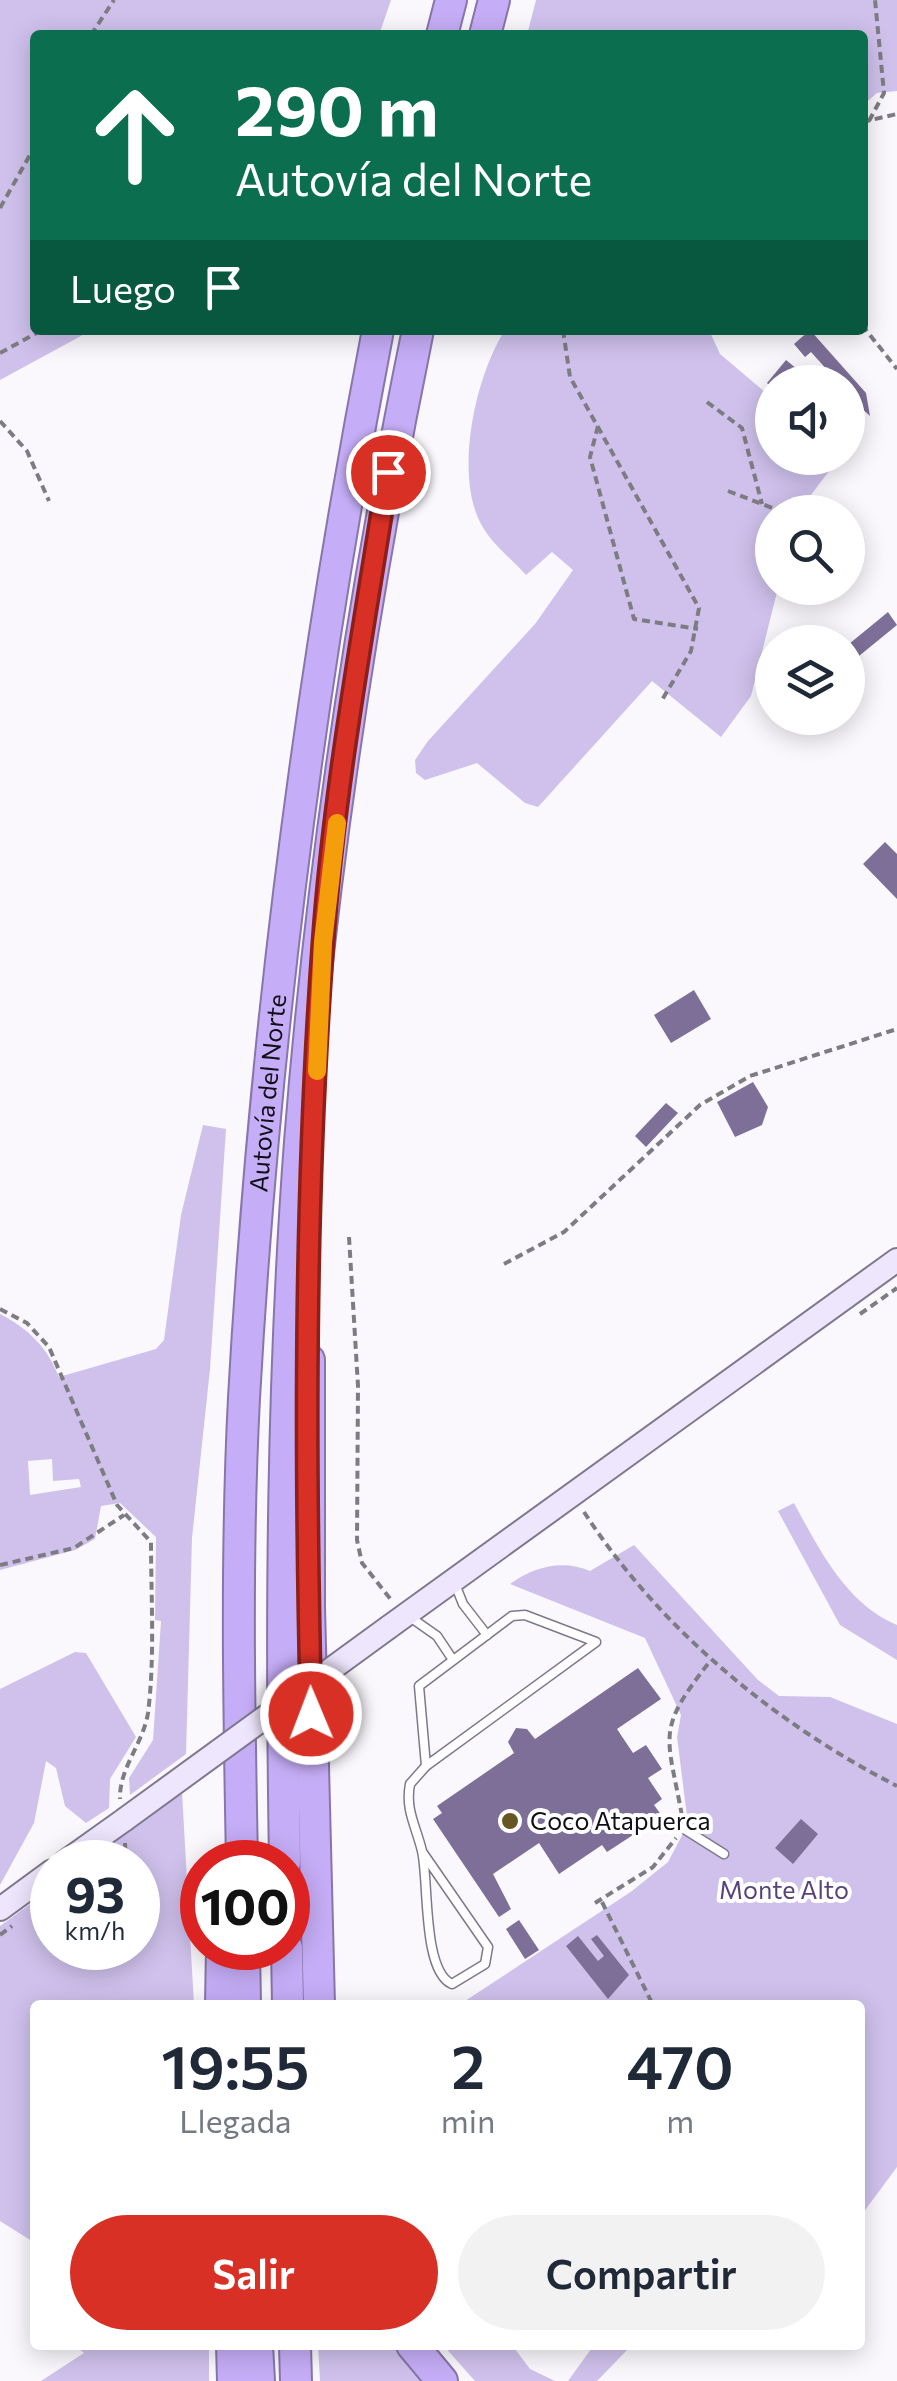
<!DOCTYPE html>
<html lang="es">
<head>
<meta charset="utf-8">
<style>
  body { margin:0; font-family:Commissioner,sans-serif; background:#f2f2f3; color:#1f2937; height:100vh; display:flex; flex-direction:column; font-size:38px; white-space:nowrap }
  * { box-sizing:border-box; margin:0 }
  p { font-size:32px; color:#747a83 }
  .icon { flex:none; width:55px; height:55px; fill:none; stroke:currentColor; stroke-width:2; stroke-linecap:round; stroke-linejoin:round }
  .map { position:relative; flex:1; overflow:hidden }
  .sheet { position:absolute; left:30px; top:2000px; width:835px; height:350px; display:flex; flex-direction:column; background:#fff; border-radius:10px; box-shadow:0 5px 25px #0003 }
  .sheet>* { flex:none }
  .hud { position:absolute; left:30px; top:30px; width:838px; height:305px; border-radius:10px; box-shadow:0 5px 25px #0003; background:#0b6e4f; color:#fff; overflow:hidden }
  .fabs { position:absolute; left:755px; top:365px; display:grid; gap:20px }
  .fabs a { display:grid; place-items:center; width:110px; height:110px; border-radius:50%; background:#fff; box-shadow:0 5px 25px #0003; font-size:50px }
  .speed { position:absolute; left:30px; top:1840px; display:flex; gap:20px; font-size:50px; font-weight:700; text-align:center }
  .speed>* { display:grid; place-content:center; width:130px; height:130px; border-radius:50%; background:#fff; box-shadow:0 5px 25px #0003; line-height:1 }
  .speed small { font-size:25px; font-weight:400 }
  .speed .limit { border:15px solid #d22; background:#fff; color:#111 }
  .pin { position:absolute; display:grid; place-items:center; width:85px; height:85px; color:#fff; margin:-42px; border:5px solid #fff; border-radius:50%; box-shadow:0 2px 10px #0007 }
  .me { position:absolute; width:110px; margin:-55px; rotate:359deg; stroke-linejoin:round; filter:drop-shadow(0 0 8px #0008) }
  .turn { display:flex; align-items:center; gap:35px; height:210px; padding:0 40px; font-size:45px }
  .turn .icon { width:130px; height:130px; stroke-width:2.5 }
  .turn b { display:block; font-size:70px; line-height:85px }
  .then { display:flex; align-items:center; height:95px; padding:0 40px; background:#0003; gap:20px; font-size:38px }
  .eta { display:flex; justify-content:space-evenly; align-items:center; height:170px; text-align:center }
  .eta b { font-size:60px; font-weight:600; line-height:70px }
  .primary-button { display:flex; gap:20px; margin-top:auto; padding:20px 40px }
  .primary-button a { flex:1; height:115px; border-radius:60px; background:#d93025; color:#fff; font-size:40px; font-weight:600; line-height:115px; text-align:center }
  .primary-button a+a { background:#f2f2f3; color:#1f2937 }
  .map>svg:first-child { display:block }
  .green { fill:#cfc1ec; fill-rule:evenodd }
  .building { fill:#7d6f98 }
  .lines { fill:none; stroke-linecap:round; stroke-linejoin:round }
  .lane-casing { stroke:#7f788d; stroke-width:11 }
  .secondary-casing { stroke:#7f788d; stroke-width:26 }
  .highway-casing { stroke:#8776a9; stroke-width:34 }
  .path { stroke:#7e7c83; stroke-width:4; stroke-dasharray:8 5; stroke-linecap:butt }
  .lane { stroke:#fff; stroke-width:8 }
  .secondary { stroke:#eee6fd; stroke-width:22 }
  .highway { stroke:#c6adf7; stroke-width:30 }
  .secondary-bridge-casing { stroke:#7f788d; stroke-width:26; stroke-linecap:butt }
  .secondary-bridge { stroke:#eee6fd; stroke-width:22 }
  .route-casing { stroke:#8d1f18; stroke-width:25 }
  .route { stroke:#d93025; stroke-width:18 }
  .slow { stroke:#f59e0b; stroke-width:18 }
  .poi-dot { fill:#675523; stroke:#fff; stroke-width:4 }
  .labels { text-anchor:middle; stroke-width:8; stroke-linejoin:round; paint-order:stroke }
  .street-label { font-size:25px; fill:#110f17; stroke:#fff }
  .poi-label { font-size:25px; fill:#110f17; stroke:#fff; text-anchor:start }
  .park-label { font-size:25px; fill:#57427b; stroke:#fff }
</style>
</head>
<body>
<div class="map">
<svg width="897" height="2381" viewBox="0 0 897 2381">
  <rect width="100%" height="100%" fill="#faf8fd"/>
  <g class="green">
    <path d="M 0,0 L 391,0 L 379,35 L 35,35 L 35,330 L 92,330 L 0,380 Z"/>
    <path d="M 536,0 L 897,0 L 897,91 L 877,93 L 863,105 L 862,35 L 527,35 Z"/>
    <path d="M 505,330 L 709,330 L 720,354 L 772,398 L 772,458 L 839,458 L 798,512 L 772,512 L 772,588 L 778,588 L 751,696 L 721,737 L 652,681 L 538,807 L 525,803 L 477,763 L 425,780 L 416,773 L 415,760 L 428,741 L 535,624 L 573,570 L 552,552 L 526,575 C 513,560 494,546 484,529 C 452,480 475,376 505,330 Z"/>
    <path d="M 203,1125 L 226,1129 L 210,1369 L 192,1538 L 186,1754 L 130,1795 L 129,1778 L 153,1740 L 161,1621 L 155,1620 L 156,1537 L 120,1503 L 101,1506 L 95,1539 L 75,1550 L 0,1570 L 0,1314 C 29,1329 47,1347 59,1377 L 156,1349 L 164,1340 L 181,1215 ZM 52,1459 L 53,1481 L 79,1479 L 81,1487 L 30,1495 L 28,1461 Z"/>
    <path d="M 794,1503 C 819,1549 846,1604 897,1625 L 897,1660 L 840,1625 L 778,1511 Z"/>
    <path d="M 634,1545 L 758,1680 L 779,1696 L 830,1697 L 897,1724 L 897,2167 L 860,2217 L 860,2005 L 459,2005 L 632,1891 L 668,1862 L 688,1824 L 677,1737 L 681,1715 L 645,1638 L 510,1584 C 533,1567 563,1559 590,1571 Z"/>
    <path d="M 75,1652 L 86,1653 L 136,1737 L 110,1779 L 109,1808 L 86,1823 L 65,1806 L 56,1768 L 46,1761 L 34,1823 L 0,1885 L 0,1689 Z"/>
    <path d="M 182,1792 L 194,2005 L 35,2005 L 35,2243 L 0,2221 L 0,1926 L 52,1888 L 52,1948 L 138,1948 L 138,1862 L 88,1862 Z"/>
    <path d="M 74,2345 L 209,2345 L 209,2381 L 41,2381 L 84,2353 Z"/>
    <path d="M 318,2345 L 392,2345 L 421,2381 L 320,2381 Z"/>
    <path d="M 443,2345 L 512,2345 L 530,2369 L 555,2381 L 475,2381 Z"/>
    <path d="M 594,2345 L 632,2345 L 597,2381 L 568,2381 Z"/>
  </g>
  <g class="building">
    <path d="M 810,330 L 866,393 L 870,416 L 848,396 L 848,382 L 838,382 L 811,352 L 805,357 L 794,344 Z"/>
    <path d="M 786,360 L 808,378 L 805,382 L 772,382 L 772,388 L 767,383 Z"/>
    <path d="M 888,612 L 897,625 L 859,656 L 849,644 Z"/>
    <path d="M 885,842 L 897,854 L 897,899 L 863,864 Z"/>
    <path d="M 694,990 L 711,1019 L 671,1043 L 654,1015 Z"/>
    <path d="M 753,1082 L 768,1107 L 762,1125 L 735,1137 L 717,1102 Z"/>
    <path d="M 666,1103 L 678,1113 L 646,1147 L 635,1136 Z"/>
    <path d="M 638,1668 L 661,1699 L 617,1729 L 633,1753 L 646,1745 L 662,1769 L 648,1778 L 662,1799 L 654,1805 L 662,1816 L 607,1852 L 602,1845 L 559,1874 L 539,1843 L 493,1874 L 511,1909 L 499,1917 L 433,1819 L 442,1813 L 437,1806 L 514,1753 L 508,1742 L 516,1728 L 527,1729 L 535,1739 Z"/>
    <path d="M 801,1819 L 818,1834 L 793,1864 L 775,1848 Z"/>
    <path d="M 519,1920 L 539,1950 L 525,1959 L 506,1929 Z"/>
    <path d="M 597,1935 L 629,1975 L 608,1999 L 566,1946 L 578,1936 L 598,1961 L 604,1956 L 591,1939 Z"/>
  </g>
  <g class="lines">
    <g class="lane-casing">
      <g id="lane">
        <path d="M 455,1584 L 463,1604 L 487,1635"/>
        <path d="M 525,1615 L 596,1642 L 426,1766 L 419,1686 L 512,1616 Z"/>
        <path d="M 410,1617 L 437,1636 L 453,1660"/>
        <path d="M 681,1827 L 724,1854"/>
        <path d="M 423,1853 L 488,1947 L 485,1964 L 452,1984 C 422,1971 429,1880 422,1851 C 416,1826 405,1810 410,1784 L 426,1766"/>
      </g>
    </g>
    <g class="secondary-casing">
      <g id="secondary">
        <path d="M 389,1627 L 897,1260"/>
        <path d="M 65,1862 L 124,1820"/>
        <path d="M 0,1909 L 52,1871"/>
      </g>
    </g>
    <g class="highway-casing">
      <g id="highway">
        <path d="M 442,35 L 451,0"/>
        <path d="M 485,35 L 494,0"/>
        <path d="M 309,1360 L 309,1607 L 319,2005"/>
        <path id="s1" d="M 242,1862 C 239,1708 236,1552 244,1398 C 264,1040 310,682 378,330"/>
        <path d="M 285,1862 C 281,1623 282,1382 300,1142 C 321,873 364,594 418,330"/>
        <path d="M 244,1948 L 245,2005"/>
        <path d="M 287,1948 L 288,2005"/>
        <path d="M 221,2005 L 222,1948"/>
        <path d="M 232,2345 L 233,2381"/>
        <path d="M 257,2345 L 259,2381"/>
        <path d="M 295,2345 L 296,2381"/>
        <path d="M 412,2345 L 442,2381"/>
      </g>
    </g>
    <g class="path">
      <path d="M 91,35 L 114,0"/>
      <path d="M 869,121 L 884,93 L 875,0"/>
      <path d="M 862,122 L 897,114"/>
      <path d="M 0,208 L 35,146"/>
      <path d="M 862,325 L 897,369"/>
      <path d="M 563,330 L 570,377 L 699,608 L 691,651 L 662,700"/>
      <path d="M 0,353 L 42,330"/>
      <path d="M 707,402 L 742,428 L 762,504"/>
      <path d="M 0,421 L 27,451 L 49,501"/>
      <path d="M 598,426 L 590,457 L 634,619 L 698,629"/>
      <path d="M 728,491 L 783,512"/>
      <path d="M 349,1237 L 358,1386 L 357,1540 L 362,1563 L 392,1601"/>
      <path d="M 504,1264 L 564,1232 L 700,1105 L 750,1076 L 897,1029"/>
      <path d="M 0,1309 L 27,1323 L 49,1347 L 117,1505 L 151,1542 C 151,1598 155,1658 148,1713 C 143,1744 119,1768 120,1799"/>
      <path d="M 860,1314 L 897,1288"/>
      <path d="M 584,1512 C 660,1629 774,1723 897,1786"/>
      <path d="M 0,1565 L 74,1548 L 124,1515"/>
      <path d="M 682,1816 C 667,1733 655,1731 711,1660"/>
      <path d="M 125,1843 L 126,1862"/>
      <path d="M 602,1902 L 653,2005"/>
      <path d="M 595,1903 L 653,1867 L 676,1838"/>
      <path d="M 0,1935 L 12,1926"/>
    </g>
    <use href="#lane" class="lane"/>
    <use href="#secondary" class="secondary"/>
    <use href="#highway" class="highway"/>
    <g class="secondary-bridge-casing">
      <path id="secondary-bridge" d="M 124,1820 L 389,1627"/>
    </g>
    <use href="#secondary-bridge" class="secondary-bridge"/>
  </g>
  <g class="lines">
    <g class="route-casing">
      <path id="route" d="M 311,1714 C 305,1458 304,1199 323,943 C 334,786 364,628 388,472"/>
    </g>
    <use href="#route" class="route"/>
    <path class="slow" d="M 317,1071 L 323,942 L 337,823"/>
  </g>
  <circle class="poi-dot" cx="510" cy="1821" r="10"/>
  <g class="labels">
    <g class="street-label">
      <text dy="9" stroke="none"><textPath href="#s1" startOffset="770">Autovía del Norte</textPath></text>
    </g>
    <g class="poi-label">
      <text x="530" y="1830">Coco Atapuerca</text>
    </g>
    <g class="park-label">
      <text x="784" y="1899">Monte Alto</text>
    </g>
  </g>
</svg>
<div class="fabs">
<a><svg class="icon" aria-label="sound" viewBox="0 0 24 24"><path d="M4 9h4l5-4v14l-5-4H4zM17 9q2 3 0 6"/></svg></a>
<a><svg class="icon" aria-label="search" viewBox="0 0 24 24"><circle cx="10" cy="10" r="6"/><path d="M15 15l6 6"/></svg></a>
<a><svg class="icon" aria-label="layers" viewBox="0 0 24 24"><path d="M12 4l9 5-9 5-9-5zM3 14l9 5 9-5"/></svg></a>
</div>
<div class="speed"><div>93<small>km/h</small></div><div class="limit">100</div></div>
<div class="pin" style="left:388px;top:472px;background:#d93025"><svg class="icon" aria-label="arrive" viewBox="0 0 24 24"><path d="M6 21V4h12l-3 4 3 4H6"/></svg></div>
<svg class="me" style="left:311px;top:1714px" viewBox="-20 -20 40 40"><circle r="17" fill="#d93025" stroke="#fff" stroke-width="3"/><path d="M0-11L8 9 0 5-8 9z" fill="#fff"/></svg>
<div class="hud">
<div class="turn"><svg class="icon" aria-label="ahead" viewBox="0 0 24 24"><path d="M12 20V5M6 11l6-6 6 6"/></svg><div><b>290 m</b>Autovía del Norte</div></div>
<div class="then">Luego<svg class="icon" aria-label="arrive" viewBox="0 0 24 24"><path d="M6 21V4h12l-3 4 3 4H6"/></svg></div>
</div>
<section class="sheet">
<div class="eta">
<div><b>19:55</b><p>Llegada</p></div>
<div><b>2</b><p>min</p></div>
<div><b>470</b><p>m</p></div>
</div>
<div class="primary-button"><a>Salir</a><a>Compartir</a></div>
</section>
</div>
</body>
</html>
